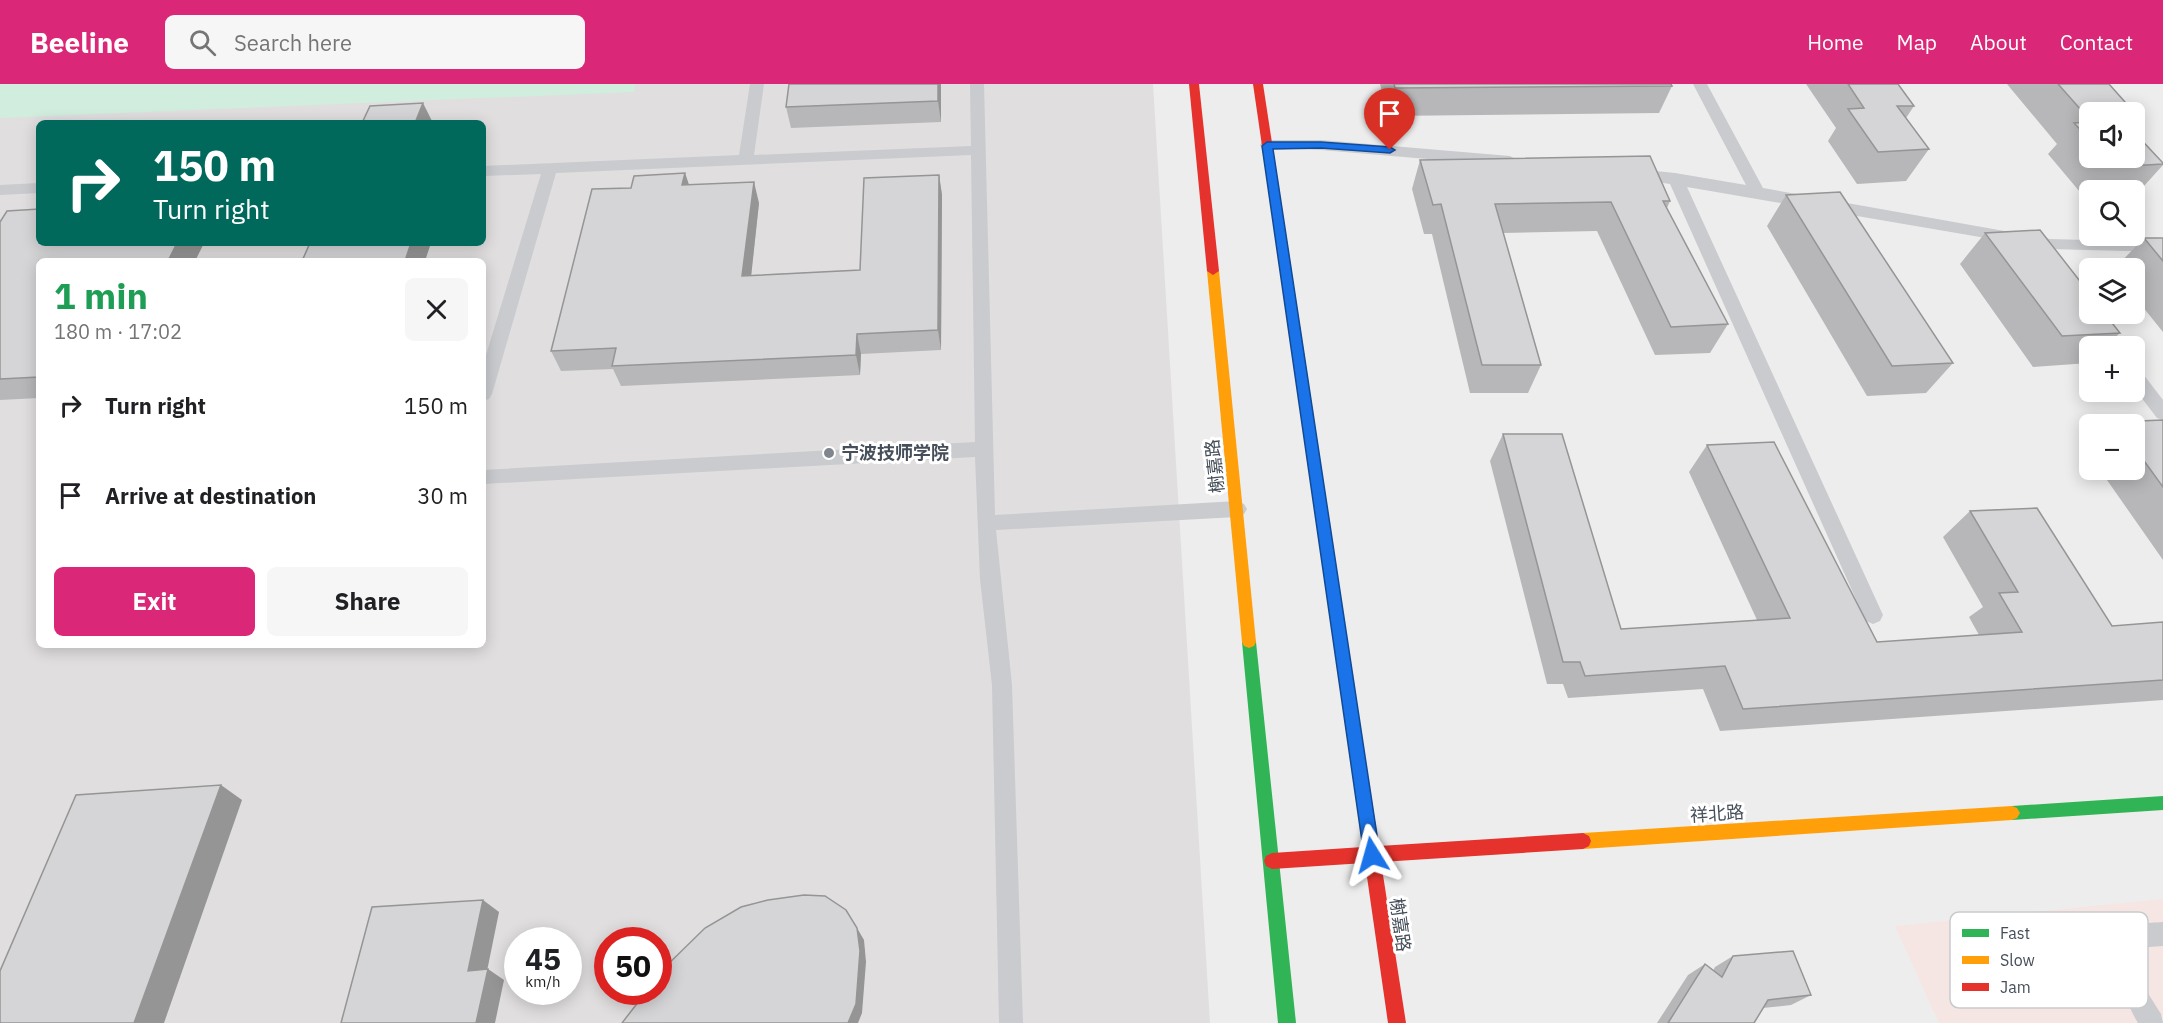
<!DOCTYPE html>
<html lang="en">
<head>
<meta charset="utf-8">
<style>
  body { margin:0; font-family:"IBM Plex Sans","Noto Sans SC",sans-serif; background:#f6f6f6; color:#202124; height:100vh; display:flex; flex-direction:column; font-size:22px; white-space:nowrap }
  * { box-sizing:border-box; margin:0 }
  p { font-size:20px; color:#757577 }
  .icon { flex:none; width:33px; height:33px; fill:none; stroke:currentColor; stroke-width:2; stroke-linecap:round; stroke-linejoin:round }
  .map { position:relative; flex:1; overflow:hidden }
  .sheet { position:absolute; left:36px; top:174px; width:450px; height:390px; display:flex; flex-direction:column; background:#fff; border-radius:9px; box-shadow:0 3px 15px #0003 }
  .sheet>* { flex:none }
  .top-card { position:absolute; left:36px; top:36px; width:450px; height:126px; border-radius:9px; box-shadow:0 3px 15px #0003; background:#00695c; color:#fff; overflow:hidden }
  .buttons { position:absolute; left:2079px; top:18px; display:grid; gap:12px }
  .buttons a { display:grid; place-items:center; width:66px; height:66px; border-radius:9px; background:#fff; box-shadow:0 3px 15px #0003; font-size:30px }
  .speed { position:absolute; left:504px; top:843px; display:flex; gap:12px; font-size:30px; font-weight:700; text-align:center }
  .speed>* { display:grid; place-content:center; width:78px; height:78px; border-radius:50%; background:#fff; box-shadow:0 3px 15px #0003; line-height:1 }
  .speed small { font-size:15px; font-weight:400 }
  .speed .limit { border:9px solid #d22; background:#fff; color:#111 }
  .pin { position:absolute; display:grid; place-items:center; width:51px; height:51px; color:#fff; margin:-62px -26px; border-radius:50% 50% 50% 0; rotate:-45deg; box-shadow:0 0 6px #0007 }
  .pin .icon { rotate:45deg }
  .me { position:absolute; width:66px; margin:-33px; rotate:352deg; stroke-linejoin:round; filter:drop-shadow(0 0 4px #0008) }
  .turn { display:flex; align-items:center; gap:21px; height:126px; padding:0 18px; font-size:27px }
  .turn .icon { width:78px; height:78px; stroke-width:2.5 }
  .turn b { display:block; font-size:42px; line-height:51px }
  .round { display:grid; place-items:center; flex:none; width:63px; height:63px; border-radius:9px; background:#f6f6f6 }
  .summary { display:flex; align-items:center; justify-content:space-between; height:102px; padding:0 18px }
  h1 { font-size:36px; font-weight:700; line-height:45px; color:#1e9e55 }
  .cta { display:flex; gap:12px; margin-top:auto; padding:12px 18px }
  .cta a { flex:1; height:69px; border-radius:9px; background:#db2777; color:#fff; font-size:24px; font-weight:700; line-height:69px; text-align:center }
  .cta a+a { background:#f6f6f6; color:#202124 }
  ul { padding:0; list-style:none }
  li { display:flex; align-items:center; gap:18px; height:90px; padding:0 18px }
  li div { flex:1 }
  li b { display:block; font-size:22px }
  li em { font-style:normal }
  header { display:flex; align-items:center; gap:36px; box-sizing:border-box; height:84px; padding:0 30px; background:#db2777; color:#fff }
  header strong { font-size:28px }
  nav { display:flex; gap:33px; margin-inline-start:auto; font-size:21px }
  .search { width:420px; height:54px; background:#f6f6f6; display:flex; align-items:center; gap:15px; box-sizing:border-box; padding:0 21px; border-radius:9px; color:#757577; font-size:22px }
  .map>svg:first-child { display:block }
  .education { fill:#e0dedf; fill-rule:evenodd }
  .medical { fill:#f5e6e3 }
  .green { fill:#d1edde }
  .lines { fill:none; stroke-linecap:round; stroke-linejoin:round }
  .lane { fill:#c9cbce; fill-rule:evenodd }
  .fast { fill:#30b455; fill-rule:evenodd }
  .slow { fill:#ff9f0a; fill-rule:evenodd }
  .jam { fill:#e5322d; fill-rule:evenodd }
  .wall { fill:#b7b7b9 }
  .shaded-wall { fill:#959596 }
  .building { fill:#d5d5d7; stroke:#959596; stroke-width:1.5 }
  .route { fill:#1a73e8; stroke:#114b97; stroke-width:1.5 }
  .poi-dot { fill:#80868d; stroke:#fff; stroke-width:2 }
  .labels { text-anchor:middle; stroke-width:6; stroke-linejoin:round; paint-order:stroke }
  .poi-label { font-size:18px; font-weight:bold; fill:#454e59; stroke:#fff; text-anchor:start }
  .street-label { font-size:18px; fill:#454e59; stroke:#fff }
  .key { fill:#fff; stroke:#c7cacd; stroke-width:1.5 }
  .key-label { font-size:16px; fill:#454e59 }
</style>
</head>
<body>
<header>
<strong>Beeline</strong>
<div class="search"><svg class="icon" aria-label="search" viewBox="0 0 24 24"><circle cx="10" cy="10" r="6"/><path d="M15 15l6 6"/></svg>Search here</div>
<nav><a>Home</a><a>Map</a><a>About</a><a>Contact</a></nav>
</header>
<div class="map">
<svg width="2163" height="939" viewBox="0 0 2163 939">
  <rect width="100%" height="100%" fill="#eeeded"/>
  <path class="education" d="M 0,0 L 1153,0 L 1210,939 L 0,939 ZM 39,39 L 483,39 L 483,159 L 39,159 ZM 39,177 L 483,177 L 483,561 L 39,561 ZM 518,856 L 568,856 L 568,908 L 518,908 ZM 608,856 L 658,856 L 658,908 L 608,908 Z"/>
  <path class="medical" d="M 2163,815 L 2163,939 L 1939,939 L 1895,842 Z"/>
  <path class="green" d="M 0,0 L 635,0 L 634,8 L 0,34 Z"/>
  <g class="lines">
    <g class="lane">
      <path d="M 750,0 L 764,0 L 754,71 L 971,62 L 970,0 L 984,0 L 995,431 L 1237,417 L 1244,420 L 1247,425 L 1244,430 L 1237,433 L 996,446 L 1012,601 L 1023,939 L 999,939 L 992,601 L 980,495 L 975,373 L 483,400 L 483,386 L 975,358 L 971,71 L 556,89 L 492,310 L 489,315 L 483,317 L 483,281 L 541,90 L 483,92 L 483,82 L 739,71 Z"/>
      <path d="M 1693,0 L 1707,0 L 1763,104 L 2050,155 L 2163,158 L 2163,168 L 2050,165 L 1687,103 L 1883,531 L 1880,537 L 1873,540 L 1866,537 L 1863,531 L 1670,100 L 1635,95 L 1627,90 L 1635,85 L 1675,89 L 1746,101 Z"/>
      <path d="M 1267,56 L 1321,56 L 1510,72 L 1518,77 L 1510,82 L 1321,66 L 1262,64 L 1260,61 L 1262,58 Z"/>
      <path d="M 39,99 L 39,109 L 0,111 L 0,101 Z"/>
      <path d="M 2094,232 L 2100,234 L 2120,262 L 2103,262 L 2086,238 L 2088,234 Z"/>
      <path d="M 2134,285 L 2140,286 L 2163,316 L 2163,336 L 2157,334 L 2134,304 Z"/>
      <path d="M 2163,838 L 2163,862 L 2149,863 L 2138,875 L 2149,911 L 2161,930 L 2163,939 L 2138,939 C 2130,926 2113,887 2113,873 C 2113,863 2131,844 2140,841 C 2147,838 2155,839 2163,838 Z"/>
    </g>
    <g class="fast">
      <path d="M 1299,271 L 1305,275 L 1359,635 L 1357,640 L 1352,642 L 1347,640 L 1345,635 L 1293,275 Z"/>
      <path d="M 1249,552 L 1254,554 L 1256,558 L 1296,939 L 1278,939 L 1242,558 L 1244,554 Z"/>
      <path d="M 2163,712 L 2163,726 L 2012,736 L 2007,734 L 2004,729 L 2007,724 L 2012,722 Z"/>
    </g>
    <g class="slow">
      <path d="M 1213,183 L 1219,187 L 1256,558 L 1254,562 L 1249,564 L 1244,562 L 1242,558 L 1207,187 Z"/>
      <path d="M 2012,722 L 2017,724 L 2020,729 L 2017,734 L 2012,736 L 1583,765 L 1577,762 L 1575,757 L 1577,752 L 1583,749 Z"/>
    </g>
    <g class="jam">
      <path d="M 1189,0 L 1199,0 L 1219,187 L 1213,191 L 1207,187 Z"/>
      <path d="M 1253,0 L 1263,0 L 1305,275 L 1299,279 L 1293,275 Z"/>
      <path d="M 1352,628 L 1357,630 L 1359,635 L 1379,762 L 1583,749 L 1589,752 L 1591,757 L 1589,762 L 1583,765 L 1381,778 L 1406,939 L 1388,939 L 1365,779 L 1272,785 L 1266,782 L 1264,777 L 1266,772 L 1272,769 L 1363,763 L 1345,635 L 1347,630 Z"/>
    </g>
  </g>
  <g class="wall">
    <path d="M 941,0 L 941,38 L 791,44 L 786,23 Z"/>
    <path d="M 1380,0 L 1671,0 L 1672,2 L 1659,29 L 1388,32 Z"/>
    <path d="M 1806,0 L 1898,0 L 1914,22 L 1906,34 L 1929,65 L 1906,97 L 1857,100 L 1828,57 L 1836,44 Z"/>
    <path d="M 2007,0 L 2109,0 L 2141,36 L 2134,43 L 2134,28 L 2090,28 L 2090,74 L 2134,74 L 2163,79 L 2163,81 L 2135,112 L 2134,106 L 2090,106 L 2090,114 L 2085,114 L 2048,70 L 2057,60 Z"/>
    <path d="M 1420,76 L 1670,117 L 1667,124 L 1728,240 L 1710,269 L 1655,271 L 1597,147 L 1503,149 L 1541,281 L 1528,309 L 1470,309 L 1432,150 L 1424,150 L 1412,105 Z"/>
    <path d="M 685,89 L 689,101 L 759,119 L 751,191 L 860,186 L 939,91 L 942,111 L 941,266 L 861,270 L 860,291 L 621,302 L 613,285 L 561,287 L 551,267 L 631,104 Z"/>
    <path d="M 1786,111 L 1953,279 L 1926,309 L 1867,312 L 1767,142 Z"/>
    <path d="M 0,138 L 39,159 L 204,159 L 195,177 L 39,177 L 39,314 L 0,316 Z"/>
    <path d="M 1985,149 L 2120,249 L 2106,262 L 2090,262 L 2089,279 L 2033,283 L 1960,180 Z"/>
    <path d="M 2144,154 L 2163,154 L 2163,248 L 2134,212 L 2134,184 L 2115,184 Z"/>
    <path d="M 2163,336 L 2163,476 L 2100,386 L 2134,386 L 2134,340 L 2114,340 L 2116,338 Z"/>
    <path d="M 1503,350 L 1621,545 L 1757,536 L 1689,388 L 1707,361 L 1877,558 L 1979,551 L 1969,533 L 1983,523 L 1943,453 L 1970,427 L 2112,542 L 2163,538 L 2163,616 L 1720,647 L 1703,605 L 1568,614 L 1563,600 L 1547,600 L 1490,377 Z"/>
    <path d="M 2090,363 L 2090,370 L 2086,365 Z"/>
    <path d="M 1733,872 L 1811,911 L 1791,921 L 1763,924 L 1754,939 L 1657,939 L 1688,891 L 1705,880 L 1713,887 L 1715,883 Z"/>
  </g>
  <g class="shaded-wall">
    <path d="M 938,0 L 941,0 L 941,38 L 938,17 Z"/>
    <path d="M 423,19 L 433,39 L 415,39 Z"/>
    <path d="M 685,89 L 692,110 L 682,101 Z"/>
    <path d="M 939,91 L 942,111 L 941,266 L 938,246 Z"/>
    <path d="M 754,98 L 759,119 L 749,212 L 742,192 Z"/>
    <path d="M 177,159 L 204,159 L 195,177 L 168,177 Z"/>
    <path d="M 411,159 L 431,159 L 425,177 L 405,177 Z"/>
    <path d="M 857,250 L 861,270 L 860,291 L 856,271 Z"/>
    <path d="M 221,701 L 242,716 L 164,939 L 134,939 Z"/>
    <path d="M 483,816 L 499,828 L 485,897 L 468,887 Z"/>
    <path d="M 857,844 L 864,856 L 866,878 L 862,929 L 858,939 L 848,939 Z"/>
    <path d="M 488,885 L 504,896 L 495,939 L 476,939 Z"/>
  </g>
  <g class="building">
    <path d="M 789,0 L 938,0 L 938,17 L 786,23 Z"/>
    <path d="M 1394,0 L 1671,0 L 1672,2 L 1395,4 Z"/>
    <path d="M 1848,0 L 1898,0 L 1914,22 L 1897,22 L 1929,65 L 1878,68 L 1848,25 L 1864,24 Z"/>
    <path d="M 2058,0 L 2109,0 L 2141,36 L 2134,36 L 2134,28 L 2090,28 L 2090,36 Z"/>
    <path d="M 423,19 L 415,39 L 362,39 L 370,22 Z"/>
    <path d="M 2090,38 L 2090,56 L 2074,39 Z"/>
    <path d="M 2134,48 L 2163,79 L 2163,80 L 2113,83 L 2105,74 L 2134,74 Z"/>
    <path d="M 1650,72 L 1670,117 L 1663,117 L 1728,240 L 1671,243 L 1611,118 L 1495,120 L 1541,281 L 1482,281 L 1441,120 L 1433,121 L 1420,76 Z"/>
    <path d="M 685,89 L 682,101 L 754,98 L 742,192 L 860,186 L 864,94 L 939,91 L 938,246 L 857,250 L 856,271 L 612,282 L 616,264 L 551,267 L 592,105 L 631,104 L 634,92 Z"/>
    <path d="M 1840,108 L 1953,279 L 1892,282 L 1786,111 Z"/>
    <path d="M 39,125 L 39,159 L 177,159 L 168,177 L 39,177 L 39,293 L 0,295 L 0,138 L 7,127 Z"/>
    <path d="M 2040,146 L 2090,210 L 2090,230 L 2105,230 L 2120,249 L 2062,252 L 1985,149 Z"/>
    <path d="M 2144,154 L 2163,154 L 2163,177 Z"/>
    <path d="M 310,159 L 411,159 L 405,177 L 302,177 Z"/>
    <path d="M 2163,336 L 2163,403 L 2134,363 L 2134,340 L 2118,340 L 2116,338 Z"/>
    <path d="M 1503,350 L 1562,350 L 1621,545 L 1790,534 L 1707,361 L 1774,358 L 1877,558 L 2022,548 L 1999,509 L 2018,508 L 1970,427 L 2037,424 L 2112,542 L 2163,538 L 2163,596 L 1743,625 L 1725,582 L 1585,592 L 1580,578 L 1563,578 Z"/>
    <path d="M 221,701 L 134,939 L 0,939 L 0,887 L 76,711 Z"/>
    <path d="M 804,811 L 825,812 L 846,826 L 857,844 L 860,867 L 856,920 L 848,939 L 622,939 L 646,908 L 658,908 L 658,890 L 705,844 L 741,823 L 768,816 Z"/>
    <path d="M 483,816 L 468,887 L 488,885 L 476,939 L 341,939 L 372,823 Z"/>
    <path d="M 1793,867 L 1811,911 L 1768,916 L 1754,939 L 1668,939 L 1705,880 L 1722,893 L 1733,872 Z"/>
  </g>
  <path class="route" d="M 1267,58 L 1321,58 L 1390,63 L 1395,66 L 1390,69 L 1321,64 L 1273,65 L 1380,771 L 1378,777 L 1372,779 L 1366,777 L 1364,771 L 1262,62 Z"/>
  <circle class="poi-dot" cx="829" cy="369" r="6"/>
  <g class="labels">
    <g class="poi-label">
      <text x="841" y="375">宁波技师学院</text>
    </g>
    <g class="street-label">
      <text transform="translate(1215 382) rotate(-96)" y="6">榭嘉路</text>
      <text transform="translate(1717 730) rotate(-4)" y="6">祥北路</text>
      <text transform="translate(1400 841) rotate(82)" y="6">榭嘉路</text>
    </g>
  </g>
  <rect x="1950" y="828" width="198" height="96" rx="9" class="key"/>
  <rect x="1962" y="845" width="27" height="8" fill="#30b455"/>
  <rect x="1962" y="872" width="27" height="8" fill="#ff9f0a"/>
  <rect x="1962" y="899" width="27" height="8" fill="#e5322d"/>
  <g class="key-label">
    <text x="2000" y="855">Fast</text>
    <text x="2000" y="882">Slow</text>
    <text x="2000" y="909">Jam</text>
  </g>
</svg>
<div class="buttons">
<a><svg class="icon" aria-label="sound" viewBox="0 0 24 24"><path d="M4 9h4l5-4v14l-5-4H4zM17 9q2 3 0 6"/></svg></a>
<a><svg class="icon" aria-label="search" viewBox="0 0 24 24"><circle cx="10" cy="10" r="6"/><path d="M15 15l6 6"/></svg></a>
<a><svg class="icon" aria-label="layers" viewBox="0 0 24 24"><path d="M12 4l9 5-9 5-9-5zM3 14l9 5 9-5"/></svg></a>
<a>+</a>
<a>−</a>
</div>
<div class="speed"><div>45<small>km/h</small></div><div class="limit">50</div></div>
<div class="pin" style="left:1390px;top:66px;background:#d93025"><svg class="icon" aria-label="arrive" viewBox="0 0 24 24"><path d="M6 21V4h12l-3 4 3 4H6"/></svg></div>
<svg class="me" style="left:1372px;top:771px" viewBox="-20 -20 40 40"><path d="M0-17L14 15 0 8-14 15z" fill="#1a73e8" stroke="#fff" stroke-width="4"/></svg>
<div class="top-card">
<div class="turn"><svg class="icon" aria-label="right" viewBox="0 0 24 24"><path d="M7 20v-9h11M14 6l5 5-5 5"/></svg><div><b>150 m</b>Turn right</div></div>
</div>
<section class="sheet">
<div class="summary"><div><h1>1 min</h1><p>180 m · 17:02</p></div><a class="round"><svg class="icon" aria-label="close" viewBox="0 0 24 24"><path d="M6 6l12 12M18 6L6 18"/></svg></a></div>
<ul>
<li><svg class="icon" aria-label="right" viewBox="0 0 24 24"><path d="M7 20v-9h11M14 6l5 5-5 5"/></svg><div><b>Turn right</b></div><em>150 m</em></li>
<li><svg class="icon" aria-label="arrive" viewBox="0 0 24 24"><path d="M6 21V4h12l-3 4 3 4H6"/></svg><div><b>Arrive at destination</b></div><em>30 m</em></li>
</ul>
<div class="cta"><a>Exit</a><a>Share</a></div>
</section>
</div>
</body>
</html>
